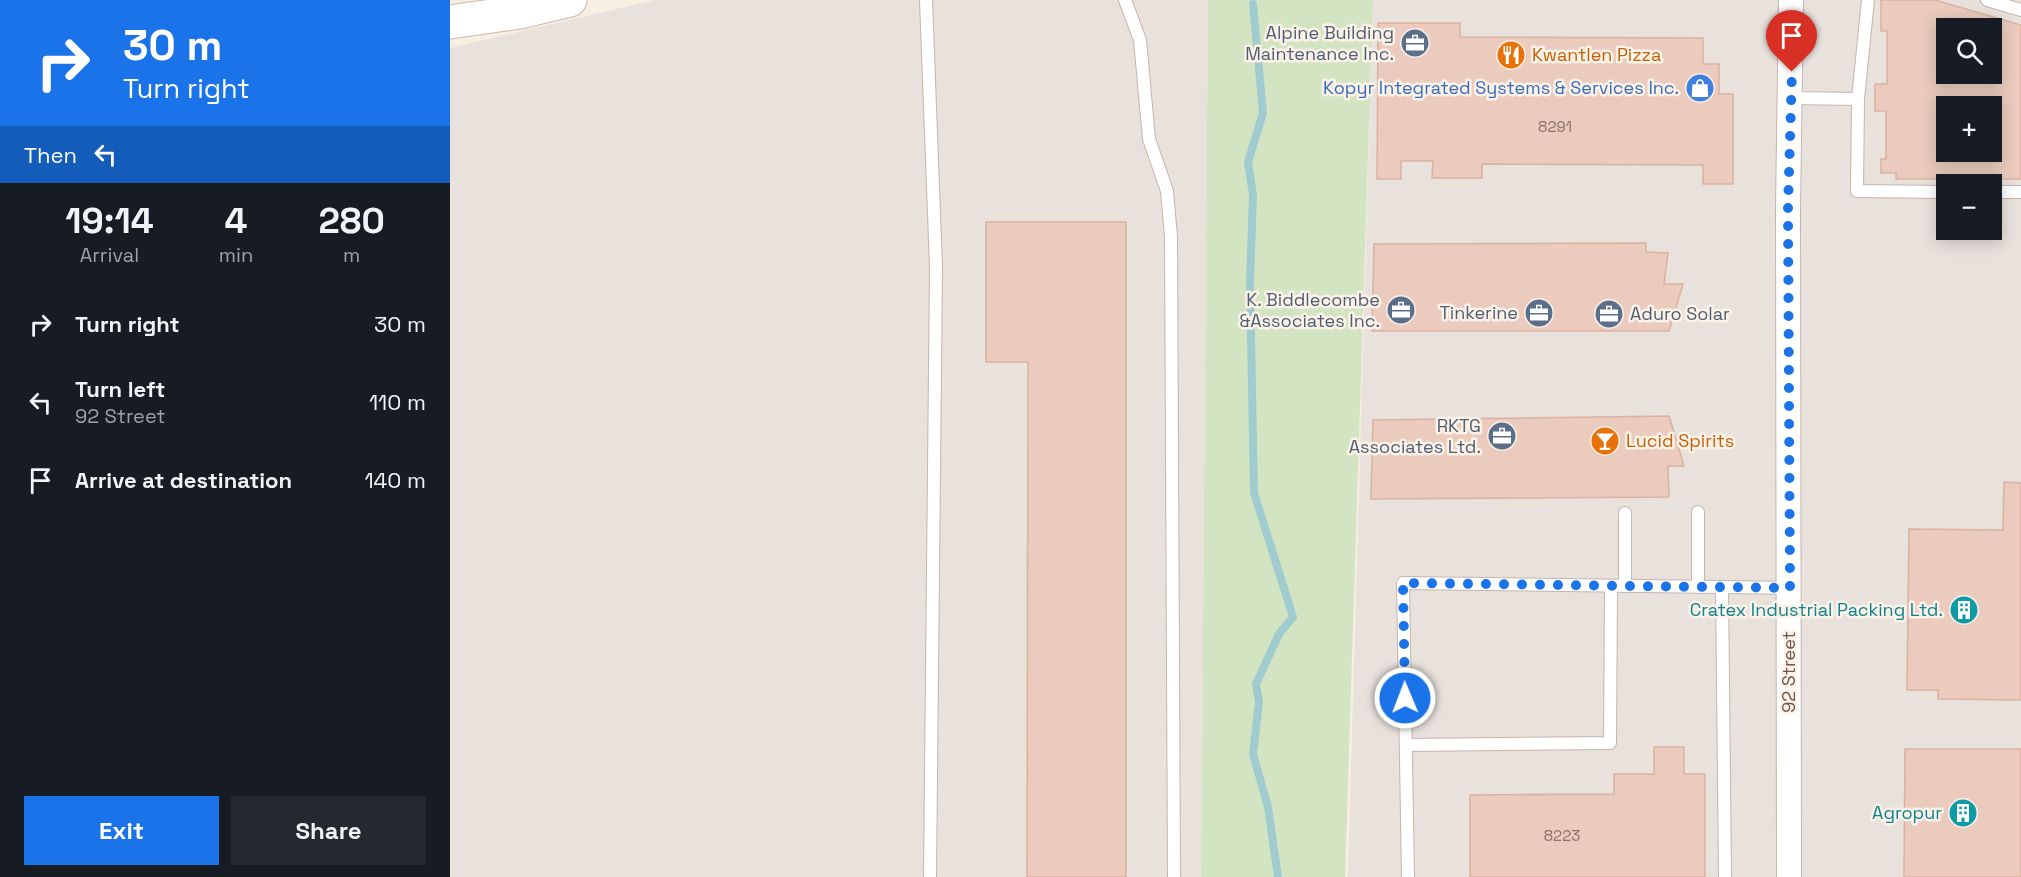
<!DOCTYPE html>
<html lang="en">
<head>
<meta charset="utf-8">
<style>
  body { margin:0; font-family:"Space Grotesk",sans-serif; background:#242831; color:#f1f3f6; height:100vh; display:flex; flex-direction:column; font-size:22px; white-space:nowrap }
  * { box-sizing:border-box; margin:0 }
  p { font-size:20px; color:#9ea1a6 }
  .icon { flex:none; width:33px; height:33px; fill:none; stroke:currentColor; stroke-width:2; stroke-linecap:round; stroke-linejoin:round }
  .map { position:relative; flex:1; overflow:hidden }
  .side { display:flex; flex-direction:column; background:#171b24; width:450px }
  .side>* { flex:none }
  .hud { background:#1a73e8; color:#fff; overflow:hidden }
  .controls { position:absolute; left:1486px; top:18px; display:grid; gap:12px }
  .controls a { display:grid; place-items:center; width:66px; height:66px; border-radius:0px; background:#171b24; box-shadow:0 3px 15px #0003; font-size:30px }
  .pin { position:absolute; display:grid; place-items:center; width:51px; height:51px; color:#fff; margin:-62px -26px; border-radius:50% 50% 50% 0; rotate:-45deg; box-shadow:0 0 6px #0007 }
  .pin .icon { rotate:45deg }
  .me { position:absolute; width:66px; margin:-33px; rotate:359deg; stroke-linejoin:round; filter:drop-shadow(0 0 4px #0008) }
  .turn { display:flex; align-items:center; gap:21px; height:126px; padding:0 24px; font-size:27px }
  .turn .icon { width:78px; height:78px; stroke-width:2.5 }
  .turn b { display:block; font-size:42px; line-height:51px }
  .then { display:flex; align-items:center; height:57px; padding:0 24px; background:#0003; gap:12px; font-size:22px }
  .eta { display:flex; justify-content:space-evenly; align-items:center; height:102px; text-align:center }
  .eta b { font-size:36px; font-weight:800; line-height:42px }
  .button { display:flex; gap:12px; margin-top:auto; padding:12px 24px }
  .button a { flex:1; height:69px; border-radius:0px; background:#1a73e8; color:#fff; font-size:24px; font-weight:800; line-height:69px; text-align:center }
  .button a+a { background:#242831; color:#f1f3f6 }
  ul { padding:0; list-style:none }
  li { display:flex; align-items:center; gap:18px; height:78px; padding:0 24px }
  li div { flex:1 }
  li b { display:block; font-size:22px }
  li em { font-style:normal }
  main { display:flex; flex:1; min-height:0 }
  .map>svg:first-child { display:block }
  .industrial { fill:#e8e1dc; fill-rule:evenodd }
  .green { fill:#d3e4c3 }
  .lines { fill:none; stroke-linecap:round; stroke-linejoin:round }
  .stream { stroke:#a1cccf; stroke-width:8 }
  .building { fill:#eacbbd; stroke:#dbb1a0; stroke-width:1.5; fill-rule:evenodd }
  .lane-casing { stroke:#c7b5ab; stroke-width:14 }
  .street-casing { stroke:#c7b5ab; stroke-width:26 }
  .secondary-casing { stroke:#ccb7ab; stroke-width:35 }
  .lane { stroke:#fff; stroke-width:12 }
  .street { stroke:#fff; stroke-width:24 }
  .secondary { stroke:#fff; stroke-width:33 }
  .route { stroke:#1a73e8; stroke-width:10; stroke-dasharray:0 18 }
  .labels { text-anchor:middle; stroke-width:5; stroke-linejoin:round; paint-order:stroke }
  .number-label { font-size:15px; fill:#8c7268 }
  .service-label { font-size:18px; fill:#4e5e75; stroke:#fcf2e7; text-anchor:end }
  .food-label { font-size:18px; fill:#c56008; stroke:#fcf2e7; text-anchor:start }
  .shop-label { font-size:18px; fill:#366cbe; stroke:#fcf2e7; text-anchor:end }
  .culture-label { font-size:18px; fill:#0d838f; stroke:#fcf2e7; text-anchor:end }
  .street-label { font-size:18px; fill:#6d554c; stroke:#fcf2e7 }
</style>
</head>
<body>
<main>
<section class="side">
<div class="hud">
<div class="turn"><svg class="icon" aria-label="right" viewBox="0 0 24 24"><path d="M7 20v-9h11M14 6l5 5-5 5"/></svg><div><b>30 m</b>Turn right</div></div>
<div class="then">Then<svg class="icon" aria-label="left" viewBox="0 0 24 24"><path d="M17 20v-9H6M10 6l-5 5 5 5"/></svg></div>
</div>
<div class="eta">
<div><b>19:14</b><p>Arrival</p></div>
<div><b>4</b><p>min</p></div>
<div><b>280</b><p>m</p></div>
</div>
<ul>
<li><svg class="icon" aria-label="right" viewBox="0 0 24 24"><path d="M7 20v-9h11M14 6l5 5-5 5"/></svg><div><b>Turn right</b></div><em>30 m</em></li>
<li><svg class="icon" aria-label="left" viewBox="0 0 24 24"><path d="M17 20v-9H6M10 6l-5 5 5 5"/></svg><div><b>Turn left</b><p>92 Street</p></div><em>110 m</em></li>
<li><svg class="icon" aria-label="arrive" viewBox="0 0 24 24"><path d="M6 21V4h12l-3 4 3 4H6"/></svg><div><b>Arrive at destination</b></div><em>140 m</em></li>
</ul>
<div class="button"><a>Exit</a><a>Share</a></div>
</section>
<div class="map">
<svg width="1571" height="877" viewBox="0 0 1571 877">
  <rect width="100%" height="100%" fill="#f8eee2"/>
  <g class="industrial">
    <path d="M 205,0 L 758,0 L 751,877 L 0,877 L 0,48 Z"/>
    <path d="M 923,0 L 1571,0 L 1571,877 L 898,877 ZM 1497,28 L 1542,28 L 1542,74 L 1497,74 ZM 1497,106 L 1542,106 L 1542,152 L 1497,152 ZM 1497,184 L 1542,184 L 1542,230 L 1497,230 Z"/>
  </g>
  <path class="green" d="M 758,0 L 923,0 L 895,877 L 751,877 Z"/>
  <g class="lines">
    <path class="stream" d="M 803,4 L 813,113 L 798,162 L 803,195 L 800,282 L 804,493 L 843,617 L 829,634 L 806,684 L 809,702 L 803,754 L 818,807 L 828,877"/>
  </g>
  <g class="building">
    <path d="M 1431,0 L 1485,0 L 1571,25 L 1571,179 L 1446,179 L 1446,173 L 1431,173 L 1431,159 L 1436,159 L 1436,111 L 1425,111 L 1425,84 L 1437,84 L 1437,31 L 1431,31 ZM 1497,28 L 1542,28 L 1542,74 L 1497,74 ZM 1497,106 L 1542,106 L 1542,152 L 1497,152 Z"/>
    <path d="M 928,23 L 1010,23 L 1010,37 L 1253,38 L 1253,64 L 1269,64 L 1269,94 L 1283,94 L 1283,184 L 1253,184 L 1253,165 L 1032,164 L 1032,178 L 982,178 L 983,161 L 951,161 L 951,179 L 927,179 Z"/>
    <path d="M 536,222 L 676,222 L 676,877 L 577,877 L 578,362 L 536,362 Z"/>
    <path d="M 1196,243 L 1196,252 L 1218,253 L 1214,284 L 1233,284 L 1219,331 L 922,331 L 924,244 Z"/>
    <path d="M 1219,416 L 1234,466 L 1218,466 L 1219,497 L 921,499 L 923,420 Z"/>
    <path d="M 1554,482 L 1571,483 L 1571,700 L 1488,699 L 1488,690 L 1457,690 L 1459,529 L 1553,530 Z"/>
    <path d="M 1204,747 L 1234,747 L 1234,774 L 1255,774 L 1255,877 L 1020,877 L 1020,795 L 1164,794 L 1164,774 L 1204,774 Z"/>
    <path d="M 1455,749 L 1571,749 L 1571,877 L 1454,877 Z"/>
  </g>
  <g class="lines">
    <g class="lane-casing">
      <g id="lane">
        <path d="M 476,0 L 486,267 L 480,877"/>
        <path d="M 675,0 L 690,40 L 699,139 L 717,191 L 721,237 L 724,877"/>
        <path d="M 1537,0 L 1571,10"/>
        <path d="M 1341,98 L 1408,99 L 1418,0"/>
        <path d="M 1408,99 L 1407,191 L 1497,192"/>
        <path d="M 1542,192 L 1571,192"/>
        <path d="M 1248,512 L 1248,587"/>
        <path d="M 1175,513 L 1175,586"/>
        <path d="M 1272,587 L 1275,877"/>
        <path d="M 956,745 L 1160,743 L 1161,586"/>
        <path d="M 958,877 L 953,583 L 1340,588"/>
      </g>
    </g>
    <g class="street-casing">
      <path id="street" d="M 1339,877 L 1338,208 L 1341,0"/>
    </g>
    <g class="secondary-casing">
      <path id="secondary" d="M 0,22 L 70,12 L 120,0"/>
    </g>
    <use href="#lane" class="lane"/>
    <use href="#street" class="street"/>
    <use href="#secondary" class="secondary"/>
  </g>
  <g class="lines">
    <path class="route" d="M 955,698 L 953,583 L 1340,588 L 1338,208 L 1342,72"/>
  </g>
  <defs>
    <g id="office-disc" transform="scale(1.5)"><circle r="9.5" fill="#5c6f8a" stroke="#fcf2e7"/><path d="M-6-3h4V-5.5h4V-3h4V5H-6ZM-1-4.5V-3h2v-1.5ZM-6 0V1H6V0Z" fill="#fff"/></g>
    <g id="restaurant-disc" transform="scale(1.5)"><circle r="9.5" fill="#e8710a" stroke="#fcf2e7"/><path d="M-5-6h1v4h1v-4h1v4h1v-4h1v5L-1.5 .5V6h-2V.5L-5-1ZM5-6V6H3V1.5H1.5Q1.5-4 5-6Z" fill="#fff"/></g>
    <g id="shop-disc" transform="scale(1.5)"><circle r="9.5" fill="#3f7fe0" stroke="#fcf2e7"/><path d="M-5-2.5h2.3a2.7 3.5 0 0 1 5.4 0H5L5.5 6h-11ZM-1.5-2.5h3a1.5 2.3 0 0 0-3 0Z" fill="#fff"/></g>
    <g id="bar-disc" transform="scale(1.5)"><circle r="9.5" fill="#e8710a" stroke="#fcf2e7"/><path d="M-6-5H6L.8 .8V4.5H3.5V6h-7V4.5H-.8V.8Z" fill="#fff"/></g>
    <g id="building-disc" transform="scale(1.5)"><circle r="9.5" fill="#0f9aa8" stroke="#fcf2e7"/><path d="M-4-6H4V6H1V3H-1V6H-4ZM-2.5-4.3h1.7v1.8h-1.7ZM.8-4.3h1.7v1.8H.8ZM-2.5-1h1.7V.8h-1.7ZM.8-1h1.7V.8H.8Z" fill="#fff"/></g>
  </defs>
  <g fill-rule="evenodd">
    <use href="#office-disc" x="965" y="43"/>
    <use href="#restaurant-disc" x="1061" y="55"/>
    <use href="#shop-disc" x="1250" y="88"/>
    <use href="#office-disc" x="951" y="310"/>
    <use href="#office-disc" x="1089" y="313"/>
    <use href="#office-disc" x="1159" y="314"/>
    <use href="#office-disc" x="1052" y="436"/>
    <use href="#bar-disc" x="1155" y="441"/>
    <use href="#building-disc" x="1514" y="610"/>
    <use href="#building-disc" x="1513" y="813"/>
  </g>
  <g class="labels">
    <g class="number-label">
      <text x="1105" y="132">8291</text>
      <text x="1112" y="841">8223</text>
    </g>
    <g class="service-label">
      <text x="944" y="39">Alpine Building<tspan x="944" dy="21">Maintenance Inc.</tspan></text>
      <text x="930" y="306">K. Biddlecombe<tspan x="930" dy="21">&amp;Associates Inc.</tspan></text>
      <text x="1068" y="319">Tinkerine</text>
      <text x="1180" y="320" text-anchor="start">Aduro Solar</text>
      <text x="1031" y="432">RKTG<tspan x="1031" dy="21">Associates Ltd.</tspan></text>
    </g>
    <g class="food-label">
      <text x="1082" y="61">Kwantlen Pizza</text>
      <text x="1176" y="447">Lucid Spirits</text>
    </g>
    <g class="shop-label">
      <text x="1229" y="94">Kopyr Integrated Systems &amp; Services Inc.</text>
    </g>
    <g class="culture-label">
      <text x="1493" y="616">Cratex Industrial Packing Ltd.</text>
      <text x="1492" y="819">Agropur</text>
    </g>
    <g class="street-label">
      <text transform="translate(1339 672) rotate(-90)" y="6">92 Street</text>
    </g>
  </g>
</svg>
<div class="controls">
<a><svg class="icon" aria-label="search" viewBox="0 0 24 24"><circle cx="10" cy="10" r="6"/><path d="M15 15l6 6"/></svg></a>
<a>+</a>
<a>−</a>
</div>
<div class="pin" style="left:1342px;top:72px;background:#d93025"><svg class="icon" aria-label="arrive" viewBox="0 0 24 24"><path d="M6 21V4h12l-3 4 3 4H6"/></svg></div>
<svg class="me" style="left:955px;top:698px" viewBox="-20 -20 40 40"><circle r="17" fill="#1a73e8" stroke="#fff" stroke-width="3"/><path d="M0-11L8 9 0 5-8 9z" fill="#fff"/></svg>
</div>
</main>
</body>
</html>
